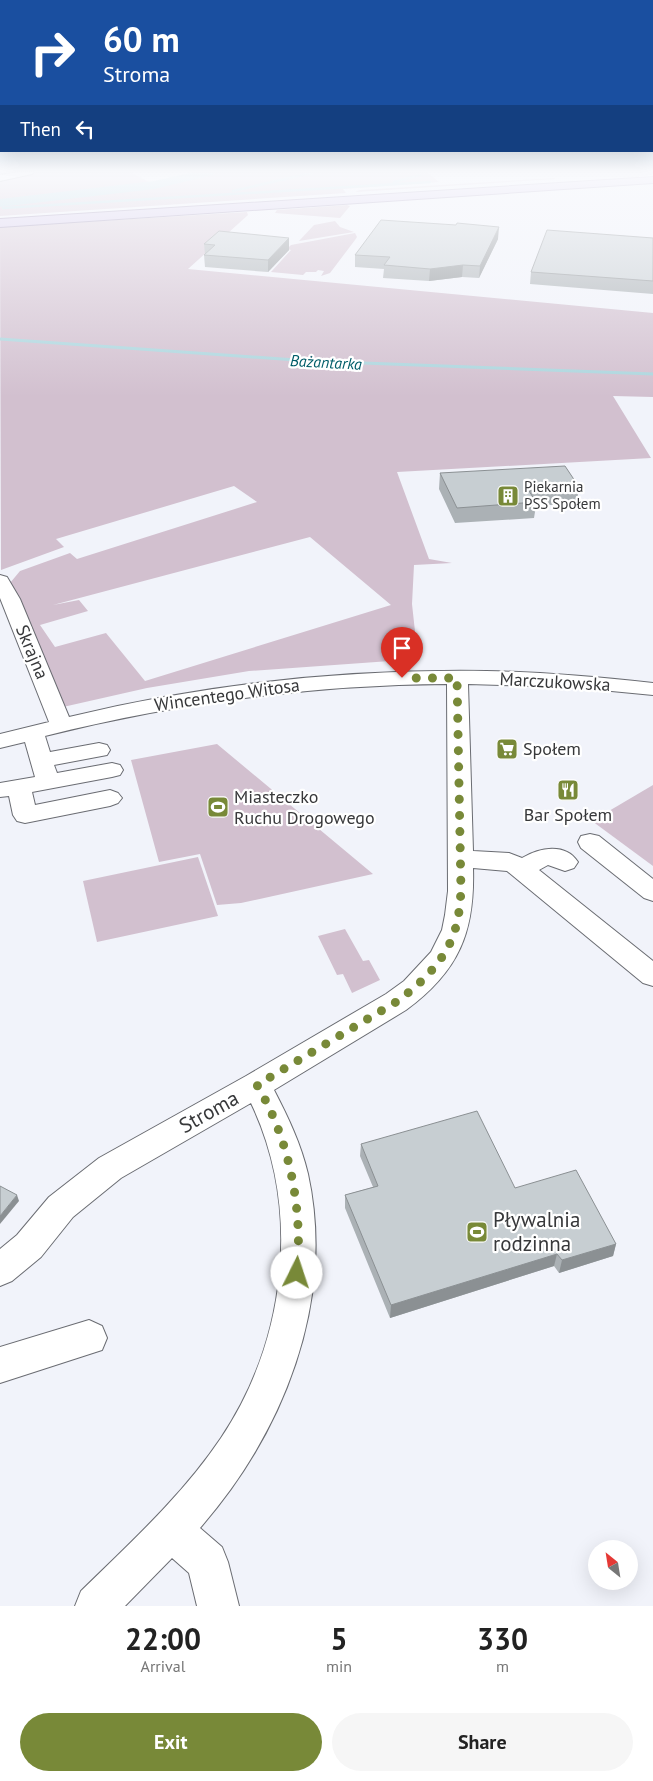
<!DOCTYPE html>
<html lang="en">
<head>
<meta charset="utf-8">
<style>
  body { margin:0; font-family:"PT Sans",sans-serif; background:#f6f6f6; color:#222; height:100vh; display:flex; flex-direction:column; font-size:19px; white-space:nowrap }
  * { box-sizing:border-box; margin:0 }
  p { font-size:16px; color:#767676 }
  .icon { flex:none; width:28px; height:28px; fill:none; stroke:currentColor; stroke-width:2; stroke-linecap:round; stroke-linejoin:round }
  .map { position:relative; height:1606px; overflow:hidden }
  .panel { display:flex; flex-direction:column; background:#fff; flex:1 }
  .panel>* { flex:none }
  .hud { position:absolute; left:0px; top:0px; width:654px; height:152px; box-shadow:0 5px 20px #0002; background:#1a4fa0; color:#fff; overflow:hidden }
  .needle { width:32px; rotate:330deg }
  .fabs { position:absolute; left:588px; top:1540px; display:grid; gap:10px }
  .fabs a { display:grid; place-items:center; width:50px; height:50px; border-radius:50%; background:#fff; box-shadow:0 5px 20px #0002; font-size:25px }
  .pin { position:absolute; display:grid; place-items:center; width:42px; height:42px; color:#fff; margin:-51px -21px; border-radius:50% 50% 50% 0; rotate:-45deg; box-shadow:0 0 5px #0007 }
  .pin .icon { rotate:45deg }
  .me { position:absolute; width:55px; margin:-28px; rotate:4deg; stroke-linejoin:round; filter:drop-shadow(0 0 4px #0008) }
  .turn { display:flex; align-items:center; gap:18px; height:105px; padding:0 20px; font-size:22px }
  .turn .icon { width:65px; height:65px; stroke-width:2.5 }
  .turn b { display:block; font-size:35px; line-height:42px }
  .then { display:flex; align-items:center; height:48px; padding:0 20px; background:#0003; gap:10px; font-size:19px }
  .eta { display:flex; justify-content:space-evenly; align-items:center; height:85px; text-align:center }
  .eta b { font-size:30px; font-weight:800; line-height:35px }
  .action { display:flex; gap:10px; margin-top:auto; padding:10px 20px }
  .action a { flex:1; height:58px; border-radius:30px; background:#788938; color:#fff; font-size:20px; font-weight:800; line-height:58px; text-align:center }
  .action a+a { background:#f6f6f6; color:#222 }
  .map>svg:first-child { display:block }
  .green { fill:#d2c0cf; fill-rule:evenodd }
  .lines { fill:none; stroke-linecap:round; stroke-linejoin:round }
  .stream-far1 { stroke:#abd5dd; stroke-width:2.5 }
  .stream { stroke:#abd5dd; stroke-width:3 }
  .river { fill:#abd5dd; fill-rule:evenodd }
  .minor-casing { stroke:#6a6c72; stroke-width:2 }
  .major-casing { stroke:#8676a1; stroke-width:2 }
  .minor { fill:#fff; fill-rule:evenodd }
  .major { fill:#d0c1e8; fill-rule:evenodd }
  .wall { fill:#abb1b5 }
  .shaded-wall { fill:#8b9093 }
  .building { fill:#c7ced2; stroke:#8b9093 }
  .route { stroke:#788938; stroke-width:9; stroke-dasharray:0 16.2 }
  .labels { text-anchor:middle; stroke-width:4.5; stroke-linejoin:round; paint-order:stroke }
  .far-poi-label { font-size:15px; fill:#37383a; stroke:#fff; text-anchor:start }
  .far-water-label { font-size:16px; font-style:italic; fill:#005d69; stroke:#fff }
  .street-label { font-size:18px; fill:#37383a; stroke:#fff }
  .poi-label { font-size:18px; fill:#37383a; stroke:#fff; text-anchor:start }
  .near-street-label { font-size:21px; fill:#37383a; stroke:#fff }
  .near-poi-label { font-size:21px; fill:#37383a; stroke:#fff; text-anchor:start }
</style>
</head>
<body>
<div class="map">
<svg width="653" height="1606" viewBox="0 0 653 1606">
  <rect width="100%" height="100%" fill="#f1f3fa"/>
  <g class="green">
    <path d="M 35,172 L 130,172 L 153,184 L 0,202 L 0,179 Z"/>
    <path d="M 211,172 L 427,172 L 439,182 L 343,189 L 346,193 L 0,216 L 0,203 L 152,186 Z"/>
    <path d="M 554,178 L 556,179 L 355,192 L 360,190 Z"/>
    <path d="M 347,205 L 350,206 L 340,218 L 275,213 L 277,210 Z"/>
    <path d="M 247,212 L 248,215 L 188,269 L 653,313 L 653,397 L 613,396 L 651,458 L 397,472 L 429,559 L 452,563 L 414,565 L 412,604 L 418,659 L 249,671 L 147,688 L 63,707 L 10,583 L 20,571 L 70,553 L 77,559 L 257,502 L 234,486 L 56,539 L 64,547 L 1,570 L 0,227 ZM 310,537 L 391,605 L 145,681 L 106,633 L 55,647 L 40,625 L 88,611 L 79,600 L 53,605 Z"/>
    <path d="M 335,221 L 340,227 L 354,232 L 299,241 L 314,225 Z"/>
    <path d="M 355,233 L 357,237 L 355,240 L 330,273 L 321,276 L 324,271 L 318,270 L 316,272 L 306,272 L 303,275 L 271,272 L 291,250 L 287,249 L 291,245 Z"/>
    <path d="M 217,744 L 373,874 L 241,903 L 217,905 L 200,854 L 159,862 L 131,760 Z"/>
    <path d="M 653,785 L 653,866 L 592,821 Z"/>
    <path d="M 198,857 L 218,916 L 97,942 L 83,881 Z"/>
    <path d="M 345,929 L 363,961 L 369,960 L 380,980 L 352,993 L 343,974 L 337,975 L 318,936 Z"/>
  </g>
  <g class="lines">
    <g class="stream-far1">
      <path d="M 394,182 L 420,175"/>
      <path d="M 233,191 L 311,173"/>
      <path d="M 3,208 L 430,182"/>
    </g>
    <path class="stream" d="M 0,339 L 310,361 L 653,374"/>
    <path class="river" d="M 194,172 L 215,172 L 213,175 L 154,189 L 0,207 L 0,199 L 154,181 Z"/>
    <g class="minor-casing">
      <g id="minor">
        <path d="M 16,172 L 34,172 L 32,174 L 0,181 L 0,175 Z"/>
        <path d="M 0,575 L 7,577 L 20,599 L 69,717 C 204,684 347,669 486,671 C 542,672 598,677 653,683 L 653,695 L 570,687 L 468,684 L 473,851 L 509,853 L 522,858 C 539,848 565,842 578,862 L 574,868 L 565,871 L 548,865 L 539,870 L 653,961 L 653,986 L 643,983 L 507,871 L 473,868 C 475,932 459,971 406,1010 L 274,1090 C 288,1117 301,1144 308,1174 C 336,1302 283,1433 200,1528 L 222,1547 L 228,1562 L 239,1606 L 197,1606 L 189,1573 L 172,1558 L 125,1606 L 75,1606 L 81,1591 C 130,1543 182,1496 221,1438 C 286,1341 302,1210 251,1103 L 121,1178 L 73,1217 L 41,1257 L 12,1281 L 0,1286 L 0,1249 L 17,1235 L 49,1197 L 99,1158 L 246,1076 L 386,994 L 404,981 L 431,952 L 442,930 L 445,915 L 448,891 L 447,684 C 311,685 177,703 45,736 L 50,752 L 99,743 L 107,745 L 110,750 L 107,755 L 54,765 L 57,773 L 112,763 L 120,765 L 123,770 L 120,775 L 112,777 L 32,792 L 35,805 L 110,790 L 118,793 L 122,798 L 118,803 L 110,806 L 25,823 L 17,821 L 13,815 L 9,796 L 0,797 L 0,783 L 35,777 L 25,742 L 0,748 L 0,734 L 49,722 L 0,598 Z"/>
        <path d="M 590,834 L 599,836 L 653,879 L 653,901 L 644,898 L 581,848 L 578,842 L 581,836 Z"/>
        <path d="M 89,1320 L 102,1326 L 107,1338 L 102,1350 L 0,1383 L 0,1347 Z"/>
      </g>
    </g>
    <g class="major-casing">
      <path id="major" d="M 653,177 L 653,183 L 0,227 L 0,219 Z"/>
    </g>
    <use href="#minor" class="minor"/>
    <use href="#major" class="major"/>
  </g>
  <g class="wall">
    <path d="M 653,238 L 653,294 L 530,284 L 531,272 Z"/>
    <path d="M 498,239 L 479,278 L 462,277 L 429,281 L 383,278 L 384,269 L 355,267 L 355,255 Z"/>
    <path d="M 204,244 L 289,250 L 268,272 L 205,267 L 204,255 L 205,254 Z"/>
    <path d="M 440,473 L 579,487 L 577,503 L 536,506 L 534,518 L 455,523 L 439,489 Z"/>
    <path d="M 361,1144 L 515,1188 L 616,1244 L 613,1256 L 559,1273 L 554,1266 L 390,1318 L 345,1208 L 345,1195 L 373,1187 L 360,1156 Z"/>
  </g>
  <g class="shaded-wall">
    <path d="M 499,227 L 498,239 L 479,278 L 480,266 Z"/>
    <path d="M 289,238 L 289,250 L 268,272 L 268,260 Z"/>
    <path d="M 463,265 L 462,277 L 429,281 L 430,269 Z"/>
    <path d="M 17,1195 L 19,1201 L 0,1224 L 0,1216 Z"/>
    <path d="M 616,1244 L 613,1256 L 559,1273 L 562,1260 Z"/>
    <path d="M 557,1254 L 554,1266 L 390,1318 L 391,1305 Z"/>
  </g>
  <g class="building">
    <path d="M 381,220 L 456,225 L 457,223 L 499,227 L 480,266 L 463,265 L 430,269 L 384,265 L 390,257 L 355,255 Z"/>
    <path d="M 547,230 L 653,238 L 653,281 L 531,272 Z"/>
    <path d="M 219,231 L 289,238 L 268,260 L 204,255 L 215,245 L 204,244 Z"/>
    <path d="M 565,466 L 579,487 L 529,491 L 536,502 L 457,508 L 440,473 Z"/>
    <path d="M 477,1111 L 515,1188 L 576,1170 L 616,1244 L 562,1260 L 557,1254 L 391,1305 L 345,1195 L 378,1186 L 361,1144 Z"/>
    <path d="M 0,1186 L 17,1195 L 0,1216 Z"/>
  </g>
  <linearGradient id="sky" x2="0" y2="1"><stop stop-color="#8fc1e4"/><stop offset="0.43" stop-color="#f9fafd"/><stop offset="1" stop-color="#f9fafd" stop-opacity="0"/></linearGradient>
  <rect width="653" height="397" fill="url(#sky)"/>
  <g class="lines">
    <path class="route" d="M 297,1273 C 303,1210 290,1140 257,1085 L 396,1002 C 421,984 446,960 455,930 C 459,917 460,904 461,891 L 457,678 L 402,678"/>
  </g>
  <defs>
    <g id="building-square" transform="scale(1.125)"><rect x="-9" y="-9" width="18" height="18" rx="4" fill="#788938" stroke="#fff"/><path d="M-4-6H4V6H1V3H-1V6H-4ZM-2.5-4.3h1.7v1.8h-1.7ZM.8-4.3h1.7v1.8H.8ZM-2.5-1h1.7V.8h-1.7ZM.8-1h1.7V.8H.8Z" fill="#fff"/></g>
    <g id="supermarket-square" transform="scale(1.125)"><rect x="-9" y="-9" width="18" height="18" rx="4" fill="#788938" stroke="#fff"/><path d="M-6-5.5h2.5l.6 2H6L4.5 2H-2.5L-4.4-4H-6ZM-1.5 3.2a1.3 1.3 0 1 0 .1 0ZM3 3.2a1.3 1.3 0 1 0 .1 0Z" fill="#fff"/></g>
    <g id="restaurant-square" transform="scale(1.125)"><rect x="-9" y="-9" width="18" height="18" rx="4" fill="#788938" stroke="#fff"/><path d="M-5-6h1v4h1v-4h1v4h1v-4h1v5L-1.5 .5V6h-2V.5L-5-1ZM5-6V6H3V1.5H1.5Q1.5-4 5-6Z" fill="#fff"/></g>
    <g id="stadium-square" transform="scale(1.125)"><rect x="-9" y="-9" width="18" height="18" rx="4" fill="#788938" stroke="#fff"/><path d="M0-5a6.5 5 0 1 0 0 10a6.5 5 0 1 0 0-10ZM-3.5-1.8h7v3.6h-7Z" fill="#fff"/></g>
  </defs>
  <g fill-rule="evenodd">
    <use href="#building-square" x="508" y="496"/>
    <use href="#supermarket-square" x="507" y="749"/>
    <use href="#restaurant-square" x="568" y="790"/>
    <use href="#stadium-square" x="218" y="807"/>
    <use href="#stadium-square" x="477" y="1232"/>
  </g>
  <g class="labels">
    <g class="far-poi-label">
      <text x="524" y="492">Piekarnia<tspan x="524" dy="17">PSS Społem</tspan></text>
    </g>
    <g class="far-water-label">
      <text transform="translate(326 362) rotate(3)" y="6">Bażantarka</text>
    </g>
    <g class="street-label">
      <text transform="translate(32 652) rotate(67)" y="6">Skrajna</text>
      <text transform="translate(555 682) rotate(3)" y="6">Marczukowska</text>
      <text transform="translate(227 695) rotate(-8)" y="6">Wincentego Witosa</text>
    </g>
    <g class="poi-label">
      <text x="523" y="755">Społem</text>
      <text x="234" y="803">Miasteczko<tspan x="234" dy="21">Ruchu Drogowego</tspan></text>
      <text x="568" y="821" text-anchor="middle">Bar Społem</text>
    </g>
    <g class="near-street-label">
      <text transform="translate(209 1112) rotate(-29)" y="7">Stroma</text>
    </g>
    <g class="near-poi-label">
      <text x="493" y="1227">Pływalnia<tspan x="493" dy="24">rodzinna</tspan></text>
    </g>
  </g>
</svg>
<div class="fabs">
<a><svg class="needle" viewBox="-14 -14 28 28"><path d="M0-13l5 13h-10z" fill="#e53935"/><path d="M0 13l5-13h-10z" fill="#767676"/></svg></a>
</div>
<div class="pin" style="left:402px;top:678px;background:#d93025"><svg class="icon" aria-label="arrive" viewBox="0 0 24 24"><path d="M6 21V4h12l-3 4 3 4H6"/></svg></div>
<svg class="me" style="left:297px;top:1273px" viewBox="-20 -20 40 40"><circle r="19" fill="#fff"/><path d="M0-13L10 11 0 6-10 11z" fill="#788938"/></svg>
<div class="hud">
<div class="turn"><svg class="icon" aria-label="right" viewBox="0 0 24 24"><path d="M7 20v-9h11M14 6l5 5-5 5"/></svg><div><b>60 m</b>Stroma</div></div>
<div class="then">Then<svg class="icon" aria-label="left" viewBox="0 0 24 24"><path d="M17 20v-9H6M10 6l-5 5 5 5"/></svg></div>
</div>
</div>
<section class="panel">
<div class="eta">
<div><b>22:00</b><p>Arrival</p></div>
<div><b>5</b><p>min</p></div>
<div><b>330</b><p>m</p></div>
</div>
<div class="action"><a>Exit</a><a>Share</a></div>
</section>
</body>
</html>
